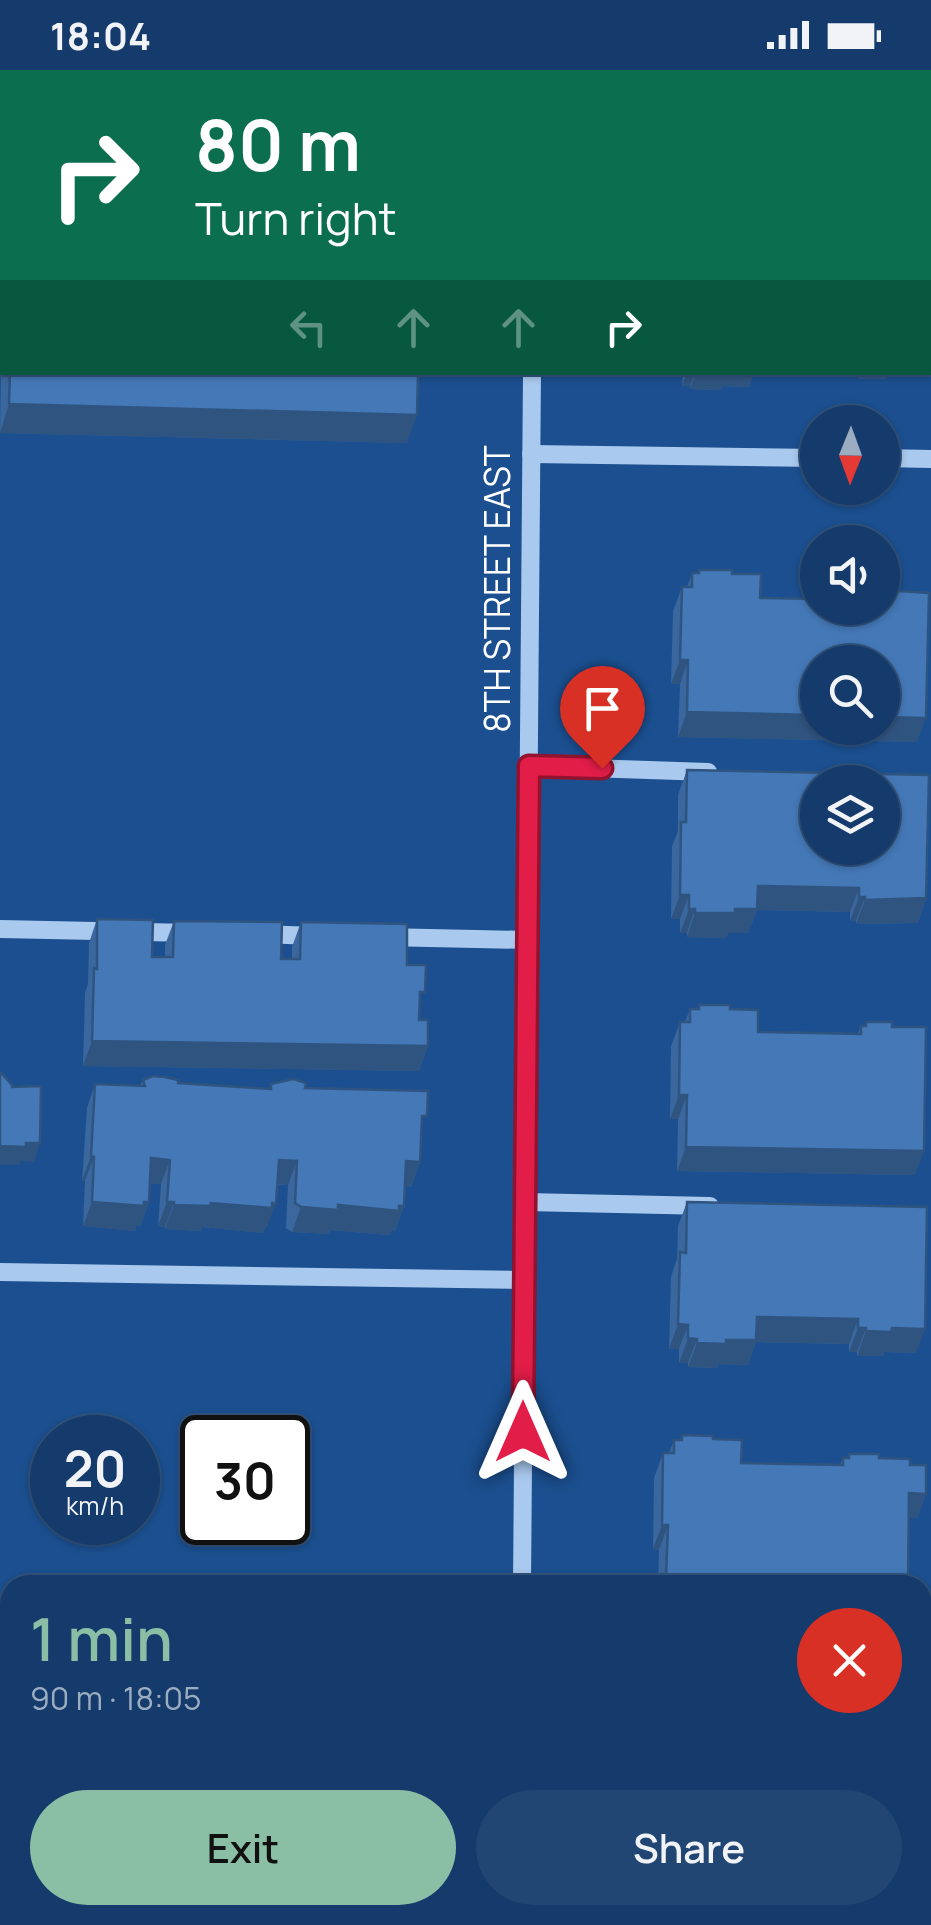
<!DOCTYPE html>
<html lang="en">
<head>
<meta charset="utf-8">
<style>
  body { margin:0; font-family:Manrope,sans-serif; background:#214673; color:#f1f3f6; height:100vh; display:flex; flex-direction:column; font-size:38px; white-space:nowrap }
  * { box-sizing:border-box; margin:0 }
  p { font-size:32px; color:#9dadc1 }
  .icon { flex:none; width:55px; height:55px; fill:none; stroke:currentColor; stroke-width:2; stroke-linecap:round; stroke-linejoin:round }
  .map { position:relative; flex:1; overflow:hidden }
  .side { position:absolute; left:0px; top:1505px; width:932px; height:350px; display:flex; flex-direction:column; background:#143b6b; border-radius:30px 30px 0 0; box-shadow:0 2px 8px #0004,0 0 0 2px #33557e }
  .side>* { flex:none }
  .guide { position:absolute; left:0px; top:0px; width:932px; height:305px; box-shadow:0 2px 8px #0004,0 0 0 2px #33557e; background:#0b6e4f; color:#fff; overflow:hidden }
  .needle { width:65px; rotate:181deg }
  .fabs { position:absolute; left:800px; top:335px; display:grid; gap:20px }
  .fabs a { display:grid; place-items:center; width:100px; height:100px; border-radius:50%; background:#143b6b; box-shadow:0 2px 8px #0004,0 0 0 2px #33557e; font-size:50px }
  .speed { position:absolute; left:30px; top:1345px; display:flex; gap:20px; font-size:50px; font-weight:700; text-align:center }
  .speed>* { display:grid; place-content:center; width:130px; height:130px; border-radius:50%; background:#143b6b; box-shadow:0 2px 8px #0004,0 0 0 2px #33557e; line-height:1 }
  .speed small { font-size:25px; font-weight:400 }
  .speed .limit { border:5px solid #111; border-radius:15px; background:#fff; color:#111 }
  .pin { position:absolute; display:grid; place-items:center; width:85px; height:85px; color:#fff; margin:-102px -42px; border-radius:50% 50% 50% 0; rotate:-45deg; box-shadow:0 0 10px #0007 }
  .pin .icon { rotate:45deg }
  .me { position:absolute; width:110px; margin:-55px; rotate:0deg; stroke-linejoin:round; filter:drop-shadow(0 0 8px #0008) }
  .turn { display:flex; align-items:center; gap:35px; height:210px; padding:0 30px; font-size:45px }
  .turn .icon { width:130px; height:130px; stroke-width:2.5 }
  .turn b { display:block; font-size:70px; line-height:85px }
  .lanes { display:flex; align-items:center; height:95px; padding:0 30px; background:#0003; justify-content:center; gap:50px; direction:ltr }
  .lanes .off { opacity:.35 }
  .round { display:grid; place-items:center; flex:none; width:105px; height:105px; border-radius:52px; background:#214673 }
  .summary { display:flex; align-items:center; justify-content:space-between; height:170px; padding:0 30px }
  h1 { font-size:60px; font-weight:600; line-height:75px; color:#8abfa5 }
  .button { display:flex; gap:20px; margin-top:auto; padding:20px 30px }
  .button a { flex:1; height:115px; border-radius:60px; background:#8abfa5; color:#111; font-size:40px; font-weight:600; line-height:115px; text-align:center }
  .button a+a { background:#214673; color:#f1f3f6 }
  .status { display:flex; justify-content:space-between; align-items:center; height:70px; padding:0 50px; background:#143b6b; direction:ltr }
  .status svg { height:28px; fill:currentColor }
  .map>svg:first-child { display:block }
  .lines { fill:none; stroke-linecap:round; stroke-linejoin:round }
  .minor { stroke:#a9c9ee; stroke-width:18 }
  .wall { fill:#3a679d }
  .shaded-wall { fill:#305480 }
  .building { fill:#4478b7; stroke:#305480; stroke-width:2.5; fill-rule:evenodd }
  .route-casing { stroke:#92132f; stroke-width:25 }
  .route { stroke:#e11d48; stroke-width:18 }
  .labels { text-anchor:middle; stroke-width:10; stroke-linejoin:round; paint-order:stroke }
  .street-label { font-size:35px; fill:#fff; stroke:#1b4f8f }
</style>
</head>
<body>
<div class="status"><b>18:04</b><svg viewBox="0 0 49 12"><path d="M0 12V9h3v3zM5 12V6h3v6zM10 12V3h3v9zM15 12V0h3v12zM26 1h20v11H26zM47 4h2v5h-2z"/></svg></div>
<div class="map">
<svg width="931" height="1855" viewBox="0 0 931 1855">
  <rect width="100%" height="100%" fill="#1b4f8f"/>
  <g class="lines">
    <g class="minor">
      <path d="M 534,2 L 534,0"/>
      <path d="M 531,384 L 818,388"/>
      <path d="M 882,388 L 931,389"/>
      <path d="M 529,696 L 708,702"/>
      <path d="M 0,859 L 192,863"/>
      <path d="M 258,864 L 317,866"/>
      <path d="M 383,867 L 527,870"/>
      <path d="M 525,1132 L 710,1136"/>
      <path d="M 0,1202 L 524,1210"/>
      <path d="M 522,1515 L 532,302"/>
      <path d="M 0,1730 L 10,1730"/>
      <path d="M 922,1842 L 923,1827"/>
      <path d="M 520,1855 L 520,1845"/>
    </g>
  </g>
  <g class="wall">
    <path d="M 0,0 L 2,2 L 2,302 L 418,302 L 407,373 L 0,363 L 2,236 L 0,236 Z"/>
    <path d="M 683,302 L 754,302 L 749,317 L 723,316 L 721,320 L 690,319 L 690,316 L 682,316 Z"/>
    <path d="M 699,500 L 732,504 L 760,528 L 917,672 L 678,667 L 680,614 L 671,614 L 673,541 L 682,517 L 687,517 L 692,503 L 698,503 Z"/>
    <path d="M 687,700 L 926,828 L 918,853 L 856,854 L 856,851 L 850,851 L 850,842 L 757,840 L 748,863 L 728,863 L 726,868 L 687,867 L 687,863 L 680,863 L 680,849 L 671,849 L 672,776 L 678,761 L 678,725 Z"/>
    <path d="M 97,849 L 152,887 L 165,887 L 165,875 L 174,851 L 281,889 L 292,889 L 292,877 L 301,852 L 407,895 L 420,937 L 419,950 L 428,976 L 419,1001 L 83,996 L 85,923 L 88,914 L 89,873 Z"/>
    <path d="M 699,935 L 730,939 L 758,962 L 858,963 L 861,956 L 865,956 L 866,952 L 915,1105 L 677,1101 L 678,1049 L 670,1049 L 671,976 L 680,952 L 685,952 L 690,939 L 697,939 Z"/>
    <path d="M 143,1010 L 269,1019 L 271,1014 L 305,1018 L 422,1061 L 420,1092 L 411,1117 L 405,1116 L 404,1136 L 395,1161 L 392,1160 L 390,1165 L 330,1160 L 329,1164 L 292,1162 L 286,1158 L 288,1115 L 277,1115 L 267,1157 L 265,1157 L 263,1163 L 202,1157 L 201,1161 L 165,1159 L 165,1157 L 158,1156 L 161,1114 L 150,1113 L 149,1132 L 140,1156 L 136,1156 L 135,1161 L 83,1156 L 85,1111 L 82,1111 L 87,1038 L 95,1014 L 140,1016 Z"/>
    <path d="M 687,1132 L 916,1283 L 884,1282 L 883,1286 L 857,1286 L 857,1282 L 849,1282 L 849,1274 L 756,1272 L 748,1295 L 718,1294 L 717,1298 L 688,1297 L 688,1293 L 679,1293 L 679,1279 L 669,1279 L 671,1207 L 677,1189 L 678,1156 Z"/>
    <path d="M 682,1365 L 713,1369 L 741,1393 L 840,1395 L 843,1388 L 847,1388 L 849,1384 L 910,1395 L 926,1424 L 917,1448 L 909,1448 L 907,1515 L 658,1515 L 659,1480 L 653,1479 L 654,1408 L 663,1383 L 669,1383 L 674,1370 L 680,1370 Z"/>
    <rect x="157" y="1845" width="108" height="10"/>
    <path d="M 294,1845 L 395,1845 L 391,1855 L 294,1855 Z"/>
    <rect x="649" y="1845" width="254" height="10"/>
  </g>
  <g class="shaded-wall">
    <rect x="0" y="208" width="2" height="28"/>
    <path d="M 687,302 L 695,302 L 690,316 L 682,316 Z"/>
    <path d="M 696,302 L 754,302 L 749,317 L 723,316 L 721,320 L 690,319 Z"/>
    <path d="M 860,302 L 920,302 L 920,304 L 888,304 L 886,309 L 858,309 Z"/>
    <path d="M 9,334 L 417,345 L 407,373 L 0,363 Z"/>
    <path d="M 680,590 L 688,590 L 680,614 L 671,614 Z"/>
    <path d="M 687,642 L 818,645 L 818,658 L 882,658 L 882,647 L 926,648 L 917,672 L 678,667 Z"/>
    <path d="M 758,816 L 859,818 L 850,842 L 757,840 L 748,863 L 728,863 L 726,868 L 687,867 L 695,843 L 735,839 Z"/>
    <path d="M 680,825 L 689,825 L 680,849 L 671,849 Z"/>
    <path d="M 859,827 L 865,827 L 856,851 L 850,851 Z"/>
    <path d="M 926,828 L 918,853 L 856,854 L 865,830 Z"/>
    <path d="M 689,839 L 695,839 L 687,863 L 680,863 Z"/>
    <path d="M 92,971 L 428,976 L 419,1001 L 83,996 Z"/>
    <path d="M 679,1025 L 687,1025 L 678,1049 L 670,1049 Z"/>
    <path d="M 26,1073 L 40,1073 L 34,1092 L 21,1091 L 19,1095 L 0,1095 L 0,1076 Z"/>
    <path d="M 686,1077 L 924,1081 L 915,1105 L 677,1101 Z"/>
    <path d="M 91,1086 L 94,1087 L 85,1111 L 82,1111 Z"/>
    <path d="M 151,1088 L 170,1090 L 161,1114 L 142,1113 Z"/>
    <path d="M 279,1090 L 297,1091 L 288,1115 L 270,1114 Z"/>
    <path d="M 406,1091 L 420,1092 L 411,1117 L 397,1115 Z"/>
    <path d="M 92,1132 L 149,1132 L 140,1156 L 136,1156 L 135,1161 L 83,1156 Z"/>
    <path d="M 167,1132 L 174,1132 L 165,1157 L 158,1156 Z"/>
    <path d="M 211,1133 L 276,1133 L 267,1157 L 265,1157 L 263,1163 L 202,1157 L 201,1161 L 165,1159 L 174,1135 Z"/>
    <path d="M 338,1135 L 399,1136 L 404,1136 L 395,1161 L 392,1160 L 390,1165 L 330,1160 L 329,1164 L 292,1162 L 301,1137 Z"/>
    <path d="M 757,1247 L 858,1249 L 849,1274 L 756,1272 L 748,1295 L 718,1294 L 717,1298 L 688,1297 L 697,1273 L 726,1270 Z"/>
    <path d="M 678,1254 L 688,1255 L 679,1279 L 669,1279 Z"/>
    <path d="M 858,1258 L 866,1258 L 857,1282 L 849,1282 Z"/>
    <path d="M 892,1258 L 925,1259 L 916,1283 L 884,1282 L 883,1286 L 857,1286 L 866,1261 Z"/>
    <path d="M 688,1268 L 697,1269 L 688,1293 L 679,1293 Z"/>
    <path d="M 909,1423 L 926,1424 L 917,1448 L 900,1448 Z"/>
    <path d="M 662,1455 L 668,1455 L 659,1480 L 653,1479 Z"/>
    <path d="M 666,1507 L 908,1512 L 907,1515 L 663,1515 Z"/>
    <rect x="0" y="1673" width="10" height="33"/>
    <path d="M 35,1845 L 60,1845 L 56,1855 L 32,1855 Z"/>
    <path d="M 162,1845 L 187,1845 L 183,1855 L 158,1855 Z"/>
    <path d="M 370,1845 L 395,1845 L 391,1855 L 367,1855 Z"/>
    <path d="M 657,1847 L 663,1847 L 660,1855 L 654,1855 Z"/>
  </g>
  <g class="building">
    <path d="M 0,0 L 426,0 L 426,2 L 2,2 L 2,208 L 0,208 Z"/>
    <rect x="683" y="0" width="246" height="2"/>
    <path d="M 10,302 L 418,302 L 417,345 L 9,334 Z"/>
    <path d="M 699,500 L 732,500 L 732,504 L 761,504 L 760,528 L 818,529 L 818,538 L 882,538 L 882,520 L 929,523 L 926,648 L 882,647 L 882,592 L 818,592 L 818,645 L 687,642 L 688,590 L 680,590 L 682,517 L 692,517 L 692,503 L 699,503 Z"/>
    <path d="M 687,700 L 929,705 L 926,828 L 865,830 L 865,827 L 859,827 L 859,818 L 758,816 L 757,839 L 735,839 L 735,843 L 695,843 L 695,839 L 689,839 L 689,825 L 680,825 L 681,752 L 686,752 ZM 818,712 L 882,712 L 882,778 L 818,778 Z"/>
    <path d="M 97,849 L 153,850 L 152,887 L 173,887 L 174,851 L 282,852 L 281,889 L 300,889 L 301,852 L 407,854 L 407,895 L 426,895 L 425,922 L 420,922 L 419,950 L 428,950 L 428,976 L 92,971 L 94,898 L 97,899 Z"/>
    <path d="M 699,935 L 730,935 L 730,939 L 758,940 L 758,962 L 861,964 L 861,956 L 866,956 L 866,952 L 892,952 L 892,957 L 926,957 L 924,1081 L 686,1077 L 687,1025 L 679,1025 L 680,952 L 690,952 L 690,939 L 699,939 Z"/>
    <path d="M 0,1002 L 12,1015 L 12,1017 L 41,1016 L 40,1073 L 26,1073 L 26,1077 L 0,1076 Z"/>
    <path d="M 153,1006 L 165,1007 L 178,1010 L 178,1013 L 271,1019 L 271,1014 L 293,1009 L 306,1013 L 305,1018 L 428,1021 L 427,1046 L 422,1046 L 420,1092 L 406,1091 L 404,1136 L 399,1136 L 399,1141 L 338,1135 L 338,1140 L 301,1137 L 295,1133 L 297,1091 L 279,1090 L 276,1133 L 272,1133 L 272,1138 L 211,1133 L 210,1136 L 174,1135 L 174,1132 L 167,1132 L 170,1090 L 151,1088 L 149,1132 L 144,1132 L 144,1136 L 92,1132 L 94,1087 L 91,1086 L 95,1014 L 145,1016 L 143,1010 Z"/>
    <path d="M 687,1132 L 927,1137 L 925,1259 L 892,1258 L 891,1262 L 866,1261 L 866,1258 L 858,1258 L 858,1249 L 757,1247 L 756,1270 L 726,1270 L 726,1274 L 697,1273 L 697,1269 L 688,1268 L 688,1255 L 678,1254 L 680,1182 L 686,1183 Z"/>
    <path d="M 682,1365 L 713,1366 L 713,1369 L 742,1370 L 741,1393 L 843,1395 L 843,1388 L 849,1388 L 849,1384 L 879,1384 L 879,1388 L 910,1389 L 910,1395 L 926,1395 L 926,1424 L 909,1423 L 908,1512 L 666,1507 L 668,1455 L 662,1455 L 663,1383 L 674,1383 L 674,1370 L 682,1370 Z"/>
    <rect x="0" y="1614" width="10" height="59"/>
    <path d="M 0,1739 L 10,1739 L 10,1845 L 43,1845 L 43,1855 L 0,1855 Z"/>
    <rect x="194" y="1845" width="71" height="10"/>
    <path d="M 306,1845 L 376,1845 L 375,1855 L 306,1855 Z"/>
    <path d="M 657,1845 L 903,1845 L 903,1855 L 662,1855 L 663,1847 L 657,1847 Z"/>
  </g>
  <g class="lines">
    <g class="route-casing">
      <path id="route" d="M 523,1362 L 529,696 L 602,698"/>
    </g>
    <use href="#route" class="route"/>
  </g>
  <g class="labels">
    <g class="street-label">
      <text transform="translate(498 519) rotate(-90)" y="12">8TH STREET EAST</text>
    </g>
  </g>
</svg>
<div class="fabs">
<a><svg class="needle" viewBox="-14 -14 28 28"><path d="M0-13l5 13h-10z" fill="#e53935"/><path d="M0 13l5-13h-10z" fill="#9dadc1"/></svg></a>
<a><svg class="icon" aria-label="sound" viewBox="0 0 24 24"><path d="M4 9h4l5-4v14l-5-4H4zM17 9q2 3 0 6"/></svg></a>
<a><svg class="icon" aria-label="search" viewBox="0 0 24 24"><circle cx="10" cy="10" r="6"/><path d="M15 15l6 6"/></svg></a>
<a><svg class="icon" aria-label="layers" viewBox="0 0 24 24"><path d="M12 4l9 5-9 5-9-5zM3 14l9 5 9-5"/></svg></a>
</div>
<div class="speed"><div>20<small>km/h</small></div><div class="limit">30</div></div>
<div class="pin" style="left:602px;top:698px;background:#d93025"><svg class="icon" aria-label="arrive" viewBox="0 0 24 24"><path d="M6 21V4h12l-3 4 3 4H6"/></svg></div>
<svg class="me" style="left:523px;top:1362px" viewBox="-20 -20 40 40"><path d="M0-17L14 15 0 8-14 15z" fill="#e11d48" stroke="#fff" stroke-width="4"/></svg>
<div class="guide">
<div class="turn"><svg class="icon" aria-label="right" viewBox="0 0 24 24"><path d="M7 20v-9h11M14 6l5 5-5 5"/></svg><div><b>80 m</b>Turn right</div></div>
<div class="lanes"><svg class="icon off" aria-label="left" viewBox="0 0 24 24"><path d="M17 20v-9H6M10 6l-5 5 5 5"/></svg><svg class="icon off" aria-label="ahead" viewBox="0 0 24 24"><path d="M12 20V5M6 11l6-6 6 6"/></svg><svg class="icon off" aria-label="ahead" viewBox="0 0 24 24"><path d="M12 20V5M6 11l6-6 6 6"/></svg><svg class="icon" aria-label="right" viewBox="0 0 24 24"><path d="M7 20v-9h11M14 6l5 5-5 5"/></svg></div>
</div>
<section class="side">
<div class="summary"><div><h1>1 min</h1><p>90 m · 18:05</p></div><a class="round" style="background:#d93025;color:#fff"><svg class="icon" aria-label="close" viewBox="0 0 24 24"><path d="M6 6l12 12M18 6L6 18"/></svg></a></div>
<div class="button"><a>Exit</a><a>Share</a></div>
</section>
</div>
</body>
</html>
